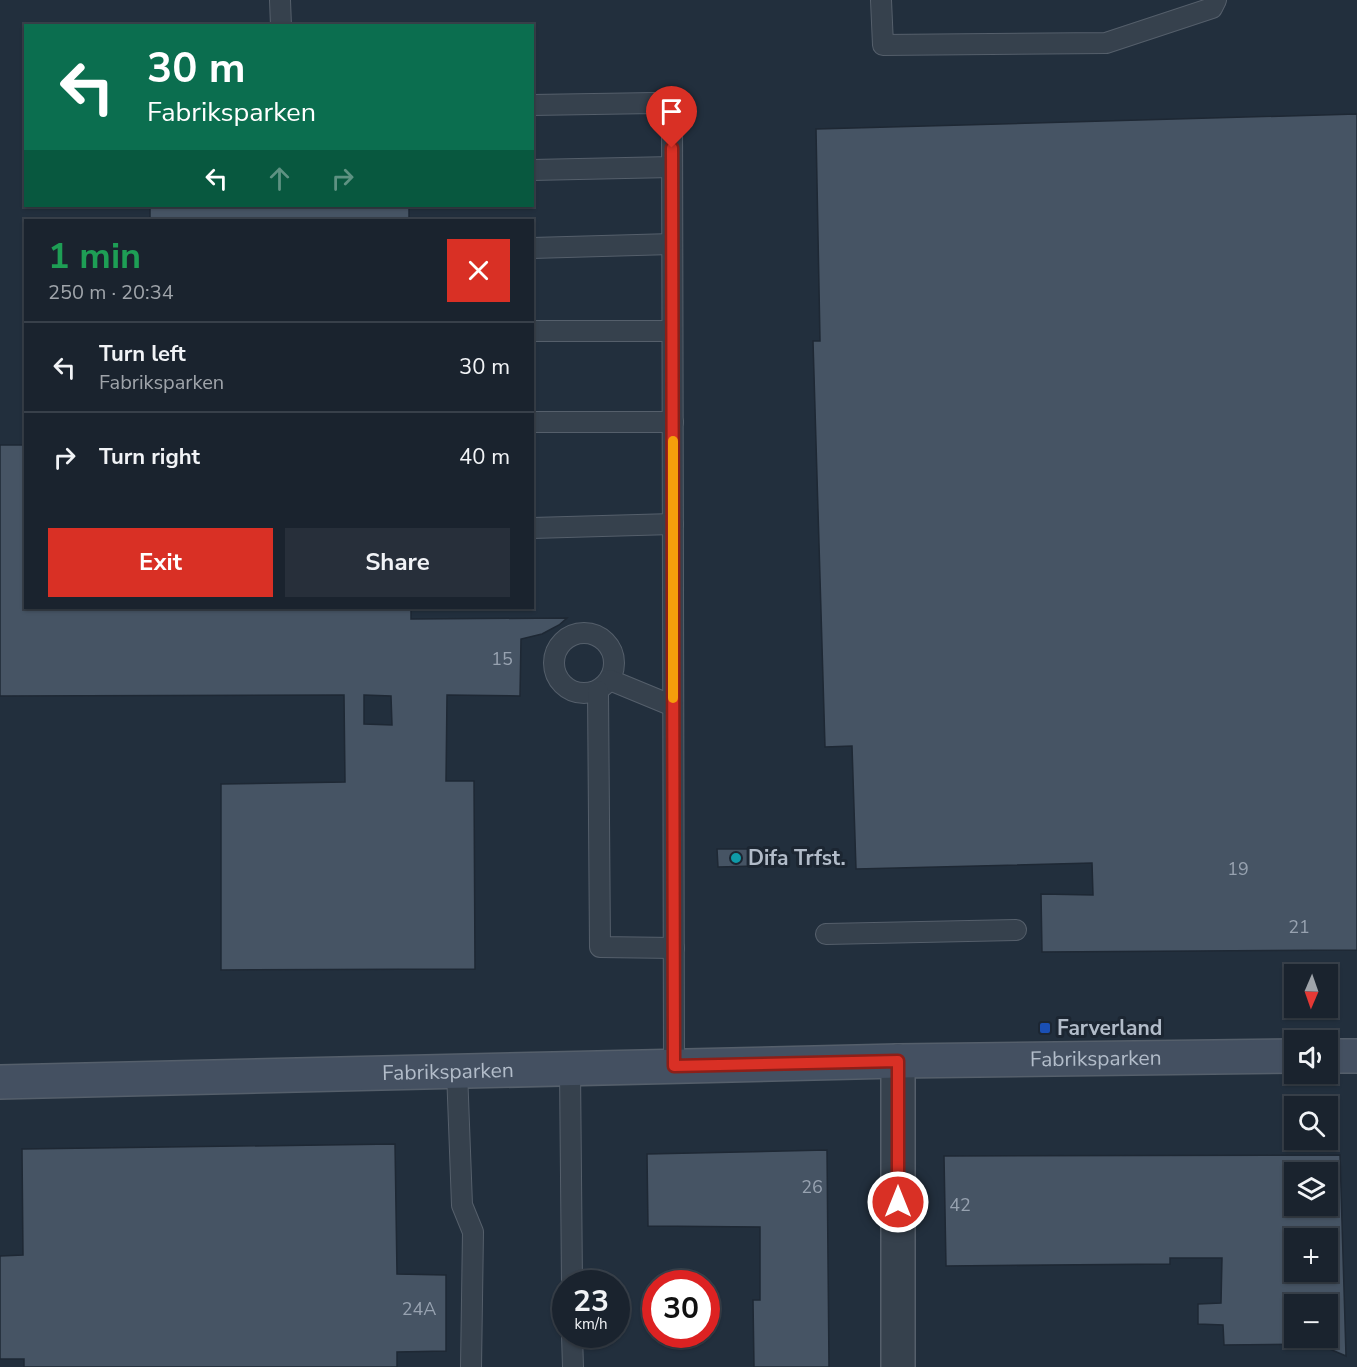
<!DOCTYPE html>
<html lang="en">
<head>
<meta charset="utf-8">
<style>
  body { margin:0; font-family:"Nunito Sans",sans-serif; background:#272f3a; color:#f1f3f6; height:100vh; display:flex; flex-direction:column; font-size:22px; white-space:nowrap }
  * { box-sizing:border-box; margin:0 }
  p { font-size:20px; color:#9fa4aa }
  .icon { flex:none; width:33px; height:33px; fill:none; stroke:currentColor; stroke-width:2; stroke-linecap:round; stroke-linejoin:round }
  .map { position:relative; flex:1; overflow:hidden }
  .details { position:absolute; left:24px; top:219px; width:510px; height:390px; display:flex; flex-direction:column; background:#1a232e; border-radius:0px; box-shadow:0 2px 4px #0004,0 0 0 2px #38404a }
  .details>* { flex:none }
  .hud { position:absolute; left:24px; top:24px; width:510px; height:183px; border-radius:0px; box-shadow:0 2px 4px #0004,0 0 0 2px #38404a; background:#0b6e4f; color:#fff; overflow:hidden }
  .needle { width:39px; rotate:182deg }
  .controls { position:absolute; left:1284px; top:964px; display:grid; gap:12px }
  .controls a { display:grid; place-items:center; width:54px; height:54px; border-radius:0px; background:#1a232e; box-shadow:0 2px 4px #0004,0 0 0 2px #38404a; font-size:30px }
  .speed { position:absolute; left:552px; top:1270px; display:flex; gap:12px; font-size:30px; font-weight:700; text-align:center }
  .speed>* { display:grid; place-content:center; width:78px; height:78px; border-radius:50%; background:#1a232e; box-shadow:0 2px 4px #0004,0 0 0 2px #38404a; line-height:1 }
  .speed small { font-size:15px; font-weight:400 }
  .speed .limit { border:9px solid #d22; background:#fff; color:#111 }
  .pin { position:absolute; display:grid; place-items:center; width:51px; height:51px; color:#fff; margin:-62px -26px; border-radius:50% 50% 50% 0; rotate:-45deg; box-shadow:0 0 6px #0007 }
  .pin .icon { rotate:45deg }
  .me { position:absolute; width:66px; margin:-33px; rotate:0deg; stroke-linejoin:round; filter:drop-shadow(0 0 4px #0008) }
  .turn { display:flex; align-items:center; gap:21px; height:126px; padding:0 24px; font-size:27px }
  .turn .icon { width:78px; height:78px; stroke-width:2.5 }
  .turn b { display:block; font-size:42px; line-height:51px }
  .lanes { display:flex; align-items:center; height:57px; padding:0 24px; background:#0003; justify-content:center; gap:30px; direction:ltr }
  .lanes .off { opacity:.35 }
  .round { display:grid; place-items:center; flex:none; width:63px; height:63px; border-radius:0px; background:#272f3a }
  .summary { display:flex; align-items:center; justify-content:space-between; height:102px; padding:0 24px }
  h1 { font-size:36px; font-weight:700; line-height:45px; color:#1e9e55 }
  .cta { display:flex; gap:12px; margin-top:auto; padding:12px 24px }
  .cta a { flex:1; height:69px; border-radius:0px; background:#d93025; color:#fff; font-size:24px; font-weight:700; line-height:69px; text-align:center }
  .cta a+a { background:#272f3a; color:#f1f3f6 }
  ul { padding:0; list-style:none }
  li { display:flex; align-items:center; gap:18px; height:90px; padding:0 24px; border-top:2px solid #38404a }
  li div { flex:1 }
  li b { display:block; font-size:22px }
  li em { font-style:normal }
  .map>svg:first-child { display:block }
  .building { fill:#465464; stroke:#1e2834; stroke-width:1.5; fill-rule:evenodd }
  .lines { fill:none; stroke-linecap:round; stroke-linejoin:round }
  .lane-casing { stroke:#555f6b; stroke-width:22 }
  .street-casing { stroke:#555f6b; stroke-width:36 }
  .secondary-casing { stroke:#555f6b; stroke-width:36 }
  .lane { stroke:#36414d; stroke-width:20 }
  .street { stroke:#36414d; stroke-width:33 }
  .secondary { stroke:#445061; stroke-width:33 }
  .route-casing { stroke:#8d1f18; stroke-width:15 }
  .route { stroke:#d93025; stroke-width:10 }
  .slow { stroke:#f59e0b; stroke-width:10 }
  .culture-dot { fill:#0f9aa8; stroke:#1c2632; stroke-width:2 }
  .transit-dot { fill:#1a4fb4; stroke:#1c2632; stroke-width:2 }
  .labels { text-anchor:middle; stroke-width:6; stroke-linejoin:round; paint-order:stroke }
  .number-label { font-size:18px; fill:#97a2b0 }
  .poi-label { font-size:21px; font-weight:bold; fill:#b2bcc9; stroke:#1c2632; text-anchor:start }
  .street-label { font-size:21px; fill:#b2bcc9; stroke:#1c2632 }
</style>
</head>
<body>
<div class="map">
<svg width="1357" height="1367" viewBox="0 0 1357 1367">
  <rect width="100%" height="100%" fill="#222f3d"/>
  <g class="building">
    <path d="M 1357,114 L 1357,950 L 1042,952 L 1041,894 L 1093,895 L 1092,863 L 856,869 L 852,746 L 825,747 L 813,341 L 820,341 L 816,129 Z"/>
    <rect x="150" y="206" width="259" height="14"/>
    <path d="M 0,445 L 26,445 L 26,608 L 411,608 L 411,619 L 567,618 L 559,625 L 542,634 L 521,639 L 520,696 L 447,695 L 446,781 L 474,781 L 475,969 L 221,970 L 221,784 L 345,782 L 344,695 L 0,696 ZM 364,695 L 391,696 L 392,725 L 364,724 Z"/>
    <path d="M 717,849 L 755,849 L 756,866 L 718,867 Z"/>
    <path d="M 395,1144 L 397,1274 L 446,1275 L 446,1351 L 397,1352 L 397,1367 L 24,1367 L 24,1359 L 0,1359 L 0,1256 L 23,1255 L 22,1149 Z"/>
    <path d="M 827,1150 L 829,1367 L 754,1367 L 753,1300 L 760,1300 L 760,1227 L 648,1226 L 647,1154 Z"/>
    <path d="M 1340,1155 L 1346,1356 L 1318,1344 L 1224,1345 L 1223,1325 L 1198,1324 L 1198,1304 L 1221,1303 L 1222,1258 L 1170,1258 L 1170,1264 L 946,1266 L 944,1156 ZM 1294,1173 L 1328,1173 L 1328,1206 L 1294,1206 ZM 1294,1239 L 1328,1239 L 1328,1272 L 1294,1272 ZM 1294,1305 L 1328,1305 L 1328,1338 L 1294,1338 Z"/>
  </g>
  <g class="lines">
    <g class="lane-casing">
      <g id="lane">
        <path d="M 280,0 L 281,26"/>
        <path d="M 881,0 L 883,45 L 1106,43 L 1212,8 L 1216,0"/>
        <path d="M 532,105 L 655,103 L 672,109 L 674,1066"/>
        <path d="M 532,170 L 672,167"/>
        <path d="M 532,248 L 672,244"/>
        <path d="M 532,331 L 672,331"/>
        <path d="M 532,422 L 673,422"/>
        <path d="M 532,528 L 673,524"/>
        <circle cx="584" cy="663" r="30"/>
        <path d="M 610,680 L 673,706"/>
        <path d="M 598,691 L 600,947 L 674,948"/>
        <path d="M 826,934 L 1016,930"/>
        <path d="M 570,1069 L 572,1284"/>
        <path d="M 457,1071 L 462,1205 L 473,1232 L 471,1367"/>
        <path d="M 572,1335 L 573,1367"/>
      </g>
    </g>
    <g class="street-casing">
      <path id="street" d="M 898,1061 L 898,1367"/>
    </g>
    <g class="secondary-casing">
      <g id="secondary">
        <path d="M 1328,1056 L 1357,1056"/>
        <path id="s1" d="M 0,1082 L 898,1061 L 1294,1056"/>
      </g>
    </g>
    <use href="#lane" class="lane"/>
    <use href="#street" class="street"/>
    <use href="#secondary" class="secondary"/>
  </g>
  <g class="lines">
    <g class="route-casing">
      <path id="route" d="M 672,148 L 674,1066 L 898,1061 L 898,1202"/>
    </g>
    <use href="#route" class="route"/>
    <path class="slow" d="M 673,441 L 673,698"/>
  </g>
  <circle class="culture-dot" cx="736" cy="858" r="6"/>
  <rect class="transit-dot" x="1039" y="1022" width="12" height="12" rx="3"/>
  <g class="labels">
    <g class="number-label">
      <text x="502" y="665">15</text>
      <text x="1238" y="875">19</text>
      <text x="1299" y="933">21</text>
      <text x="812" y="1193">26</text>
      <text x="960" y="1211">42</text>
      <text x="419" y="1315">24A</text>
    </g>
    <g class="poi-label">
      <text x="748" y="865">Difa Trfst.</text>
      <text x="1057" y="1035">Farverland</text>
    </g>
    <g class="street-label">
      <text dy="7" stroke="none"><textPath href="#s1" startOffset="1096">Fabriksparken</textPath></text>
      <text dy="7" stroke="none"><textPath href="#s1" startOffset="448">Fabriksparken</textPath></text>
    </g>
  </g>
</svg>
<div class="controls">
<a><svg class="needle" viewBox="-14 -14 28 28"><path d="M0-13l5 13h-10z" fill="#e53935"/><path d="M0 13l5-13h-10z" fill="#9fa4aa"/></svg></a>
<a><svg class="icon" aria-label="sound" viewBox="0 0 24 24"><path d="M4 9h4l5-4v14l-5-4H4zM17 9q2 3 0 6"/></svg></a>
<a><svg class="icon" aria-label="search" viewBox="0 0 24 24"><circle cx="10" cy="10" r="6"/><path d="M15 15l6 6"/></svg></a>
<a><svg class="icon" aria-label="layers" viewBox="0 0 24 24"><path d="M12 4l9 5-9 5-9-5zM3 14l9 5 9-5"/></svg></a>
<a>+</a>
<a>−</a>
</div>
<div class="speed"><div>23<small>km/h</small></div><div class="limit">30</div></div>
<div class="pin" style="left:672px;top:148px;background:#d93025"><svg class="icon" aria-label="arrive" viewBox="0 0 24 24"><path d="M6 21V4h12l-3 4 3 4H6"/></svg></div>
<svg class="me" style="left:898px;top:1202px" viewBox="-20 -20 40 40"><circle r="17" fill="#d93025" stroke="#fff" stroke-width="3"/><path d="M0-11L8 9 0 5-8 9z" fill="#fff"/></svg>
<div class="hud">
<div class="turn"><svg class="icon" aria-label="left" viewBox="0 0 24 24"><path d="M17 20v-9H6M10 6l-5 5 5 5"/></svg><div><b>30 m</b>Fabriksparken</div></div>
<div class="lanes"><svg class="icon" aria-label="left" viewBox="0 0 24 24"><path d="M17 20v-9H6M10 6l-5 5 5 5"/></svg><svg class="icon off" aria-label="ahead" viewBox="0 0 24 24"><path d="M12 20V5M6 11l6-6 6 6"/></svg><svg class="icon off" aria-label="right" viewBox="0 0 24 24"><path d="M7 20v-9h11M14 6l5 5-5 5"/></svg></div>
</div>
<section class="details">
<div class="summary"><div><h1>1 min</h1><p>250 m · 20:34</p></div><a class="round" style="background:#d93025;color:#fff"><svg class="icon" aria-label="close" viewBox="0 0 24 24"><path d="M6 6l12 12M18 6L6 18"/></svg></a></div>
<ul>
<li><svg class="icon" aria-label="left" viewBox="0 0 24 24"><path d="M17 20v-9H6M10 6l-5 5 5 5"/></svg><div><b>Turn left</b><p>Fabriksparken</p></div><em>30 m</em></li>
<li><svg class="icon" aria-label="right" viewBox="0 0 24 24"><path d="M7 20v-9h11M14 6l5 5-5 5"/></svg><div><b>Turn right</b></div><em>40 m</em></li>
</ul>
<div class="cta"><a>Exit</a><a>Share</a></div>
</section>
</div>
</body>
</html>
